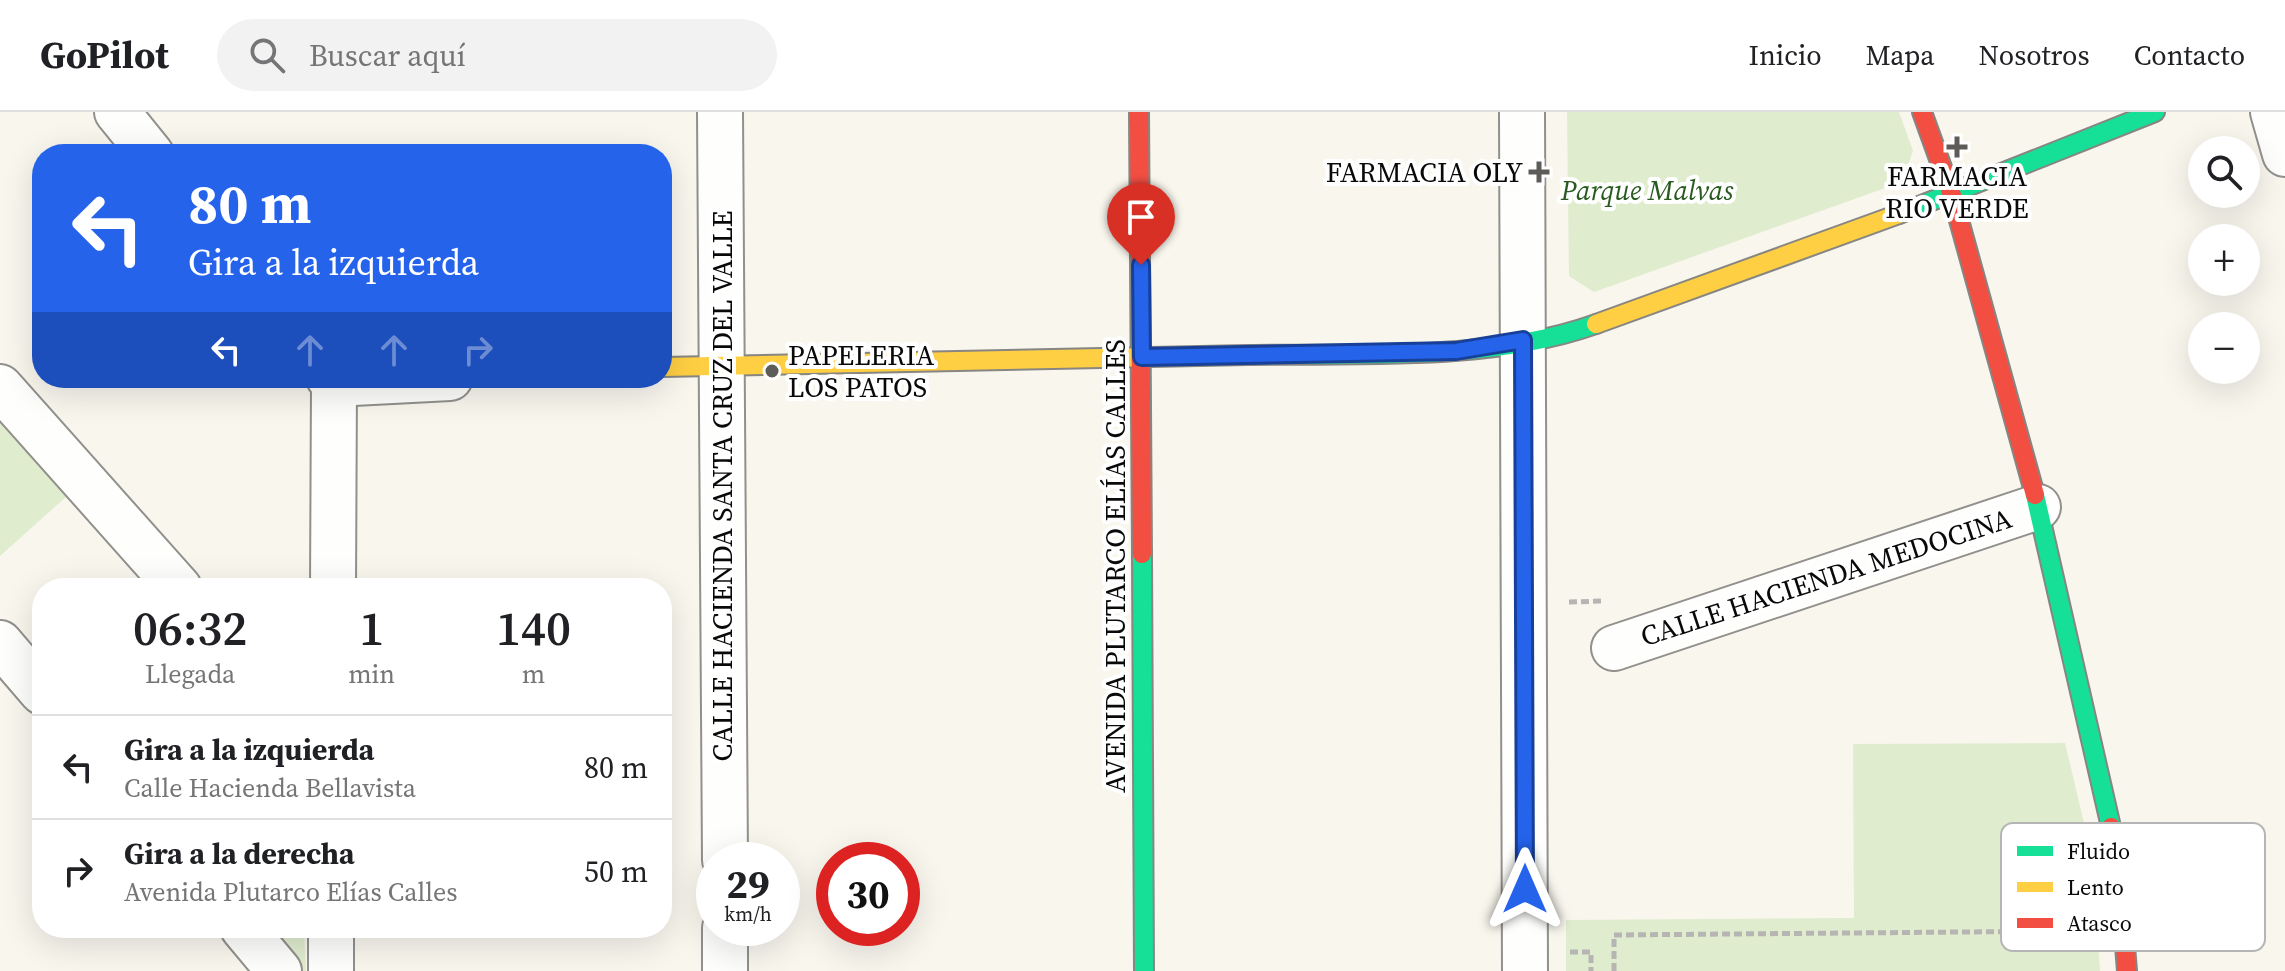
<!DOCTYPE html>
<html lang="es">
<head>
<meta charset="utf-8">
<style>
  body { margin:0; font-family:"Source Serif 4",serif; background:#f2f2f2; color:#202124; height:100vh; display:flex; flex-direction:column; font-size:30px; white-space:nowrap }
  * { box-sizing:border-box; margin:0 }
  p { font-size:26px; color:#757577 }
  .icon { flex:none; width:44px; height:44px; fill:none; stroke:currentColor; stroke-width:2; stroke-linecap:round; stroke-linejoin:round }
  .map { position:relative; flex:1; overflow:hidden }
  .side { position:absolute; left:32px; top:466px; width:640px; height:360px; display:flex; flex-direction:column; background:#fff; border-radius:32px; box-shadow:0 8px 32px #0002 }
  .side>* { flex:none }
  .guide { position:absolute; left:32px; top:32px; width:640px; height:244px; border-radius:32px; box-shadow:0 8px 32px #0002; background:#2563eb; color:#fff; overflow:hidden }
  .fabs { position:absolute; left:2188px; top:24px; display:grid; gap:16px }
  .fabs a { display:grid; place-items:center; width:72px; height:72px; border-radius:50%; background:#fff; box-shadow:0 8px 32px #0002; font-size:40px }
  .speed { position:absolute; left:696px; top:730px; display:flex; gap:16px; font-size:40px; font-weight:700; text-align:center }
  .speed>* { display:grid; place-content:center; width:104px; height:104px; border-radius:50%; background:#fff; box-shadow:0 8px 32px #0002; line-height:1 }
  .speed small { font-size:20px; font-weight:400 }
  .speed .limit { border:12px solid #d22; background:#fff; color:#111 }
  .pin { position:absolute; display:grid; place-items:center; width:68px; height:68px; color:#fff; margin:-82px -34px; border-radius:50% 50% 50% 0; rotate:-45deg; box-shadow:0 0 8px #0007 }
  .pin .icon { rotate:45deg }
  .me { position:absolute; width:88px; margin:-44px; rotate:0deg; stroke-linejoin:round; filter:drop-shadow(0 0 6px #0008) }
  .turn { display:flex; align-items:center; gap:28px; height:168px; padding:0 24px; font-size:36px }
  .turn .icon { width:104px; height:104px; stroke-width:2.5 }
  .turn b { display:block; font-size:56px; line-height:68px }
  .lanes { display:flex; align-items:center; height:76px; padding:0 24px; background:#0003; justify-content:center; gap:40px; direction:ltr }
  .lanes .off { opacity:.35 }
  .eta { display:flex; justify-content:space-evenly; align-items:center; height:136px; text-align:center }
  .eta b { font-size:48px; font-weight:600; line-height:56px }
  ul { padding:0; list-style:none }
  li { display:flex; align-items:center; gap:24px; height:104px; padding:0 24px; border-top:2px solid #e0e0e0 }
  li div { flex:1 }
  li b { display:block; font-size:30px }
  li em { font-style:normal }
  header { display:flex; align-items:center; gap:48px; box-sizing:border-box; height:112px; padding:0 40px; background:#fff; border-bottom:2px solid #e0e0e0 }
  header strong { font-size:38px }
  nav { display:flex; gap:44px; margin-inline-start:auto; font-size:28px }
  .search { width:560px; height:72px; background:#f2f2f2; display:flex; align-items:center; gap:20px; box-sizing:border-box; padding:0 28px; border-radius:44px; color:#757577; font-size:30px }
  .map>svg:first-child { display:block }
  .green { fill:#dfecce }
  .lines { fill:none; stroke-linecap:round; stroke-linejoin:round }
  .street-casing { stroke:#91908c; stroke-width:48 }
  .fast-casing { stroke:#878682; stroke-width:22 }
  .slow-casing { stroke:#878682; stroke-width:22 }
  .jam-casing { stroke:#878682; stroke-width:22 }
  .path { stroke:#b6b5b4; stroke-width:5; stroke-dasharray:8 4; stroke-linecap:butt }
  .street { stroke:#fefefc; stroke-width:44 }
  .fast { stroke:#16e098; stroke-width:18 }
  .slow { stroke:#ffcf43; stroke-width:18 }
  .jam { stroke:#f24e42; stroke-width:18 }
  .route-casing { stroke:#184099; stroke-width:20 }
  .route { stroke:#2563eb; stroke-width:14 }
  .poi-dot { fill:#5d5c59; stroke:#fff; stroke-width:3 }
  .labels { text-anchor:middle; stroke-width:8; stroke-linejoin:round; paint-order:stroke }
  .poi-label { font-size:28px; fill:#090909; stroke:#fff; text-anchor:end }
  .park-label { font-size:28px; font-style:italic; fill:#295b20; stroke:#fff }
  .street-label { font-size:28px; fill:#090909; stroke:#fff }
  .key { fill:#fff; stroke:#b5b5b5; stroke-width:2 }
  .key-label { font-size:22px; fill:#090909 }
</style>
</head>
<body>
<header>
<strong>GoPilot</strong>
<div class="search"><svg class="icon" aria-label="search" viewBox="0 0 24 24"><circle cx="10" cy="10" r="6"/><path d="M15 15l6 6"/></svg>Buscar aquí</div>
<nav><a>Inicio</a><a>Mapa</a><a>Nosotros</a><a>Contacto</a></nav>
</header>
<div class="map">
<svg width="2285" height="859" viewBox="0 0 2285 859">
  <rect width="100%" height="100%" fill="#f8f6ed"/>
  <g class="green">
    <path d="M 1567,0 L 1899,0 L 1913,39 L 1902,70 L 1594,180 L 1569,164 Z"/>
    <path d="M 0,308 L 67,384 L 0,444 Z"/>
    <path d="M 2065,631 L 2093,749 L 2100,859 L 1566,859 L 1566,808 L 1854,806 L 1853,632 Z"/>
    <path d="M 261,816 L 304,816 L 306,859 L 297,859 Z"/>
  </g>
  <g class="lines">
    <g class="street-casing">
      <g id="street">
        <path d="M 117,0 L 151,42"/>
        <path d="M 720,0 L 725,748"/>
        <path d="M 1522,0 L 1525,859"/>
        <path d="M 2273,0 L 2285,42"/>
        <path d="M 329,266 L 334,272 L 333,476"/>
        <path d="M 334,272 L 450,266"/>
        <path d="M 0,275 L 179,476"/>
        <path d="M 0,531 L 42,580"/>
        <path d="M 1614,536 L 2038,395"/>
        <path d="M 243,816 L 279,859"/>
        <path d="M 725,816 L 725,859"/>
        <path d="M 331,859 L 331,816"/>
      </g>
    </g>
    <g class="fast-casing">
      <g id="fast">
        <path d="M 1899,102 L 2155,0"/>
        <path d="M 1248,243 C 1359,241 1490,250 1596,212"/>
        <path d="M 2035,383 L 2111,715"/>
        <path d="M 1142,442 L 1144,859"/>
      </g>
    </g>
    <g class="slow-casing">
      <g id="slow">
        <path d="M 1596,212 L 1899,102"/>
        <path d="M 662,255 L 1248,243"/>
      </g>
    </g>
    <g class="jam-casing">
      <g id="jam">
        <path d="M 1139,0 L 1142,442"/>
        <path d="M 1922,0 L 1952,83 L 2035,383"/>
        <path d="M 2111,715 L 2118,745 L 2127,859"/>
      </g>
    </g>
    <g class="path">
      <path d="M 1569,490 L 1603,489"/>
      <path d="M 1570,840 L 1591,840 L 1591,859"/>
      <path d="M 1614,859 L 1614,823 L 2081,819"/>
    </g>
    <use href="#street" class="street"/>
    <use href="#fast" class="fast"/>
    <use href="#slow" class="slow"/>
    <use href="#jam" class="jam"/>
  </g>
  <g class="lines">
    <g class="route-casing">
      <path id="route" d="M 1141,153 L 1142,245 L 1456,239 L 1523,228 L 1525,777"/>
    </g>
    <use href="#route" class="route"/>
  </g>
  <g class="poi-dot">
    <path d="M1953 23h8v8h8v8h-8v8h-8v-8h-8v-8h8z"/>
    <path d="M1535 48h8v8h8v8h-8v8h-8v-8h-8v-8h8z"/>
    <circle cx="772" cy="259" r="8"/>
  </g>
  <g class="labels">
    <g class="poi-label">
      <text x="1523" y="70">FARMACIA OLY</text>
      <text x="1957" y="74" text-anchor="middle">FARMACIA<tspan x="1957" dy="32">RIO VERDE</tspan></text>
      <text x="788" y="253" text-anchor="start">PAPELERIA<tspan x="788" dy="32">LOS PATOS</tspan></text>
    </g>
    <g class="park-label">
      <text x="1647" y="88">Parque Malvas</text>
    </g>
    <g class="street-label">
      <text transform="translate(722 374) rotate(-90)" y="10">CALLE HACIENDA SANTA CRUZ DEL VALLE</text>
      <text transform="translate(1115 454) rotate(-90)" y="10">AVENIDA PLUTARCO ELÍAS CALLES</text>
      <text transform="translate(1826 465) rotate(-18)" y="10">CALLE HACIENDA MEDOCINA</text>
    </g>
  </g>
  <rect x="2001" y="711" width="264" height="128" rx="12" class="key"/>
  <rect x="2017" y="734" width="36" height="10" fill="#16e098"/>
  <rect x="2017" y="770" width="36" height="10" fill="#ffcf43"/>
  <rect x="2017" y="806" width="36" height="10" fill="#f24e42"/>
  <g class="key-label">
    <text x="2067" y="747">Fluido</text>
    <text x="2067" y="783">Lento</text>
    <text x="2067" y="819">Atasco</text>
  </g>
</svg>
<div class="fabs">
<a><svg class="icon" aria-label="search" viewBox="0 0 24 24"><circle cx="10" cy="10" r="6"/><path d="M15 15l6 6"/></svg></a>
<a>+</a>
<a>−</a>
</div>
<div class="speed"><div>29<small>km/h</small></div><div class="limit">30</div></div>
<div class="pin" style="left:1141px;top:153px;background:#d93025"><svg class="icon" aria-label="arrive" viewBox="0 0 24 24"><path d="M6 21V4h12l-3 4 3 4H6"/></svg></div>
<svg class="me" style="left:1525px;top:777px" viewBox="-20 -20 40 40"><path d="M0-17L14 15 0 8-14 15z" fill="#2563eb" stroke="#fff" stroke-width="4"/></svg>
<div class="guide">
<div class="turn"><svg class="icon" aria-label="left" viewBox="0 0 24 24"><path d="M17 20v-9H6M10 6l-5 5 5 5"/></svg><div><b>80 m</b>Gira a la izquierda</div></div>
<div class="lanes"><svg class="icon" aria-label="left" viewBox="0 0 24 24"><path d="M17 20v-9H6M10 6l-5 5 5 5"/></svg><svg class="icon off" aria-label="ahead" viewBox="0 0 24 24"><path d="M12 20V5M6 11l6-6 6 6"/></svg><svg class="icon off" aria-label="ahead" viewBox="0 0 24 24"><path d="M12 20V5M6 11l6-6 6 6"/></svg><svg class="icon off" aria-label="right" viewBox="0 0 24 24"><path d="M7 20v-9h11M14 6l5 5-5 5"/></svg></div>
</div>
<section class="side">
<div class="eta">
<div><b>06:32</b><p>Llegada</p></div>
<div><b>1</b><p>min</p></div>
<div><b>140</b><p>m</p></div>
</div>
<ul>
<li><svg class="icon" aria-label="left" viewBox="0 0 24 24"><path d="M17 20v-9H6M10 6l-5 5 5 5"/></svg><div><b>Gira a la izquierda</b><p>Calle Hacienda Bellavista</p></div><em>80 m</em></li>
<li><svg class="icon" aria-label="right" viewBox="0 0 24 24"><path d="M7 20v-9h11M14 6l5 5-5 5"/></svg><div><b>Gira a la derecha</b><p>Avenida Plutarco Elías Calles</p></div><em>50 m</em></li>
</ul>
</section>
</div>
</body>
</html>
